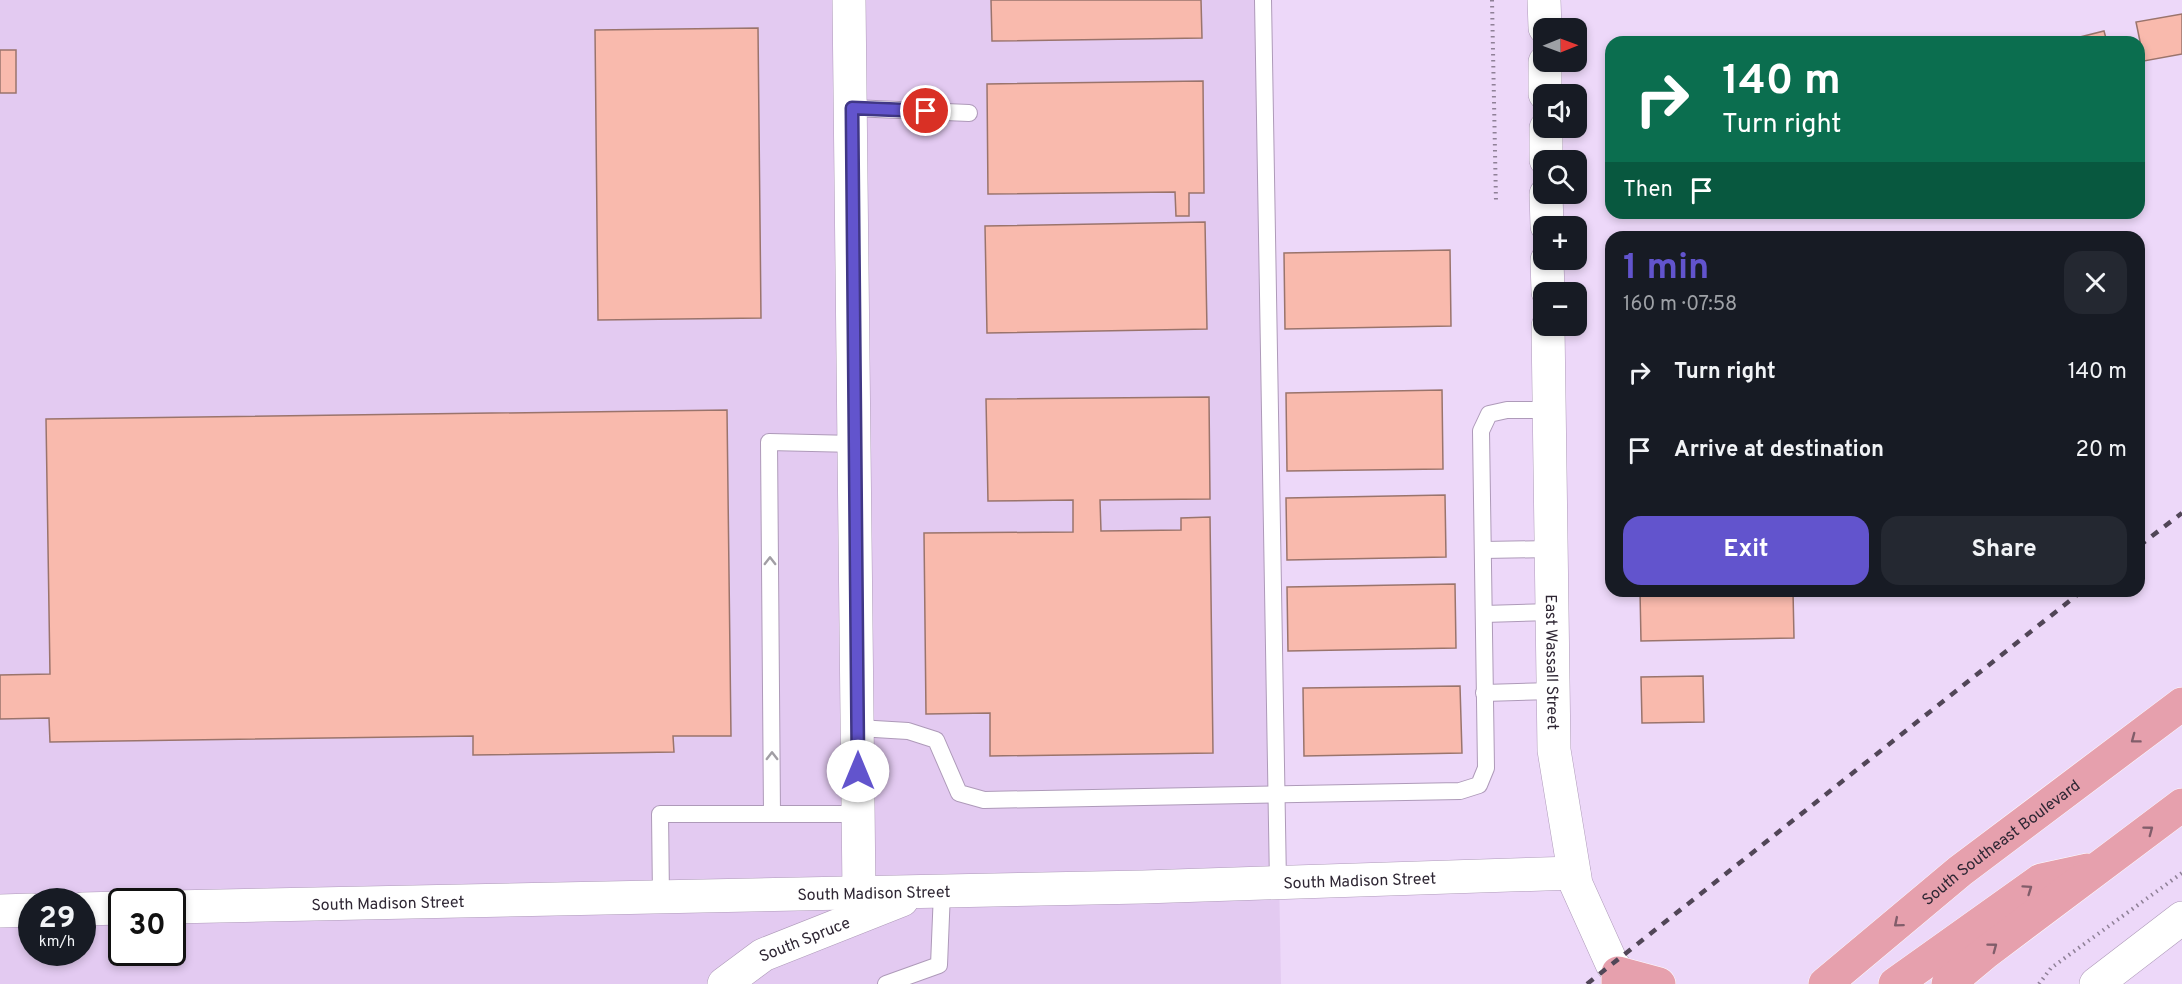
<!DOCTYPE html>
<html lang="en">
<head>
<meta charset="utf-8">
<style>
  body { margin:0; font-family:Overpass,sans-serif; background:#242831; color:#f1f3f6; height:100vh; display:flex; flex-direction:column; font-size:22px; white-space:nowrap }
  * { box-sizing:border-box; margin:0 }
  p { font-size:20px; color:#9ea1a6 }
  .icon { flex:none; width:33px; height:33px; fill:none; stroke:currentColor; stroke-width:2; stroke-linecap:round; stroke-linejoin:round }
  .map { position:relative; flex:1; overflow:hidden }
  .sheet { position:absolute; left:1605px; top:231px; width:540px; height:366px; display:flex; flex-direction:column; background:#171b24; border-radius:18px; box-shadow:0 3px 9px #0003 }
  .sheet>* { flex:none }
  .hud { position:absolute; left:1605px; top:36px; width:540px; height:183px; border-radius:18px; box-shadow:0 3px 9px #0003; background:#0b6e4f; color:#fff; overflow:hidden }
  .needle { width:39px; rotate:89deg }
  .fabs { position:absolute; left:1533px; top:18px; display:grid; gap:12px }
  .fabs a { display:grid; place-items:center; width:54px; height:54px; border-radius:12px; background:#171b24; box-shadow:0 3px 9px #0003; font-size:30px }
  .speed { position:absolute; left:18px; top:888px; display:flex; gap:12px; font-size:30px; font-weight:700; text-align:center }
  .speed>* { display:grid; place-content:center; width:78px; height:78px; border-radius:50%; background:#171b24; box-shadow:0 3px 9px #0003; line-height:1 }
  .speed small { font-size:15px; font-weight:400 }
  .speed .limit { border:3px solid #111; border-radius:9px; background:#fff; color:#111 }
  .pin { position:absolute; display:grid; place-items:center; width:51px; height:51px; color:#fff; margin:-26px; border:3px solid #fff; border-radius:50%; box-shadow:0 2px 6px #0007 }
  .me { position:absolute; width:66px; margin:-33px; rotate:0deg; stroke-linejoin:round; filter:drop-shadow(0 0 4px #0008) }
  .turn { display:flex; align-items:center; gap:21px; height:126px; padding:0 18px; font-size:27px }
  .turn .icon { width:78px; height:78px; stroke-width:2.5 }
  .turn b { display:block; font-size:42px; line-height:51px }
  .then { display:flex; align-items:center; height:57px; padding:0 18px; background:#0003; gap:12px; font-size:22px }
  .round { display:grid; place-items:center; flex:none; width:63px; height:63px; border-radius:18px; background:#242831 }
  .summary { display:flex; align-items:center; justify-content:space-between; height:102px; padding:0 18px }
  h1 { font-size:36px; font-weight:700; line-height:45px; color:#6254cd }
  .action { display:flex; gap:12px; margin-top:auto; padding:12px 18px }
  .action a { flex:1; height:69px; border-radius:18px; background:#6254cd; color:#fff; font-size:24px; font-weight:700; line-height:69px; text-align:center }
  .action a+a { background:#242831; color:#f1f3f6 }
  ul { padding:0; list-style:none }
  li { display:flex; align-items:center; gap:18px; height:78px; padding:0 18px }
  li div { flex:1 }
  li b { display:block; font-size:22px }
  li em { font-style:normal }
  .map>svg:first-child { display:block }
  .built { fill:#e3caf1; fill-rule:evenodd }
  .building { fill:#f9baad; stroke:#9a746c; stroke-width:1.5 }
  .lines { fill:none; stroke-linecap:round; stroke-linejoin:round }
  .lane-casing { stroke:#ae9ab9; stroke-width:18 }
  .street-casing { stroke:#ae9ab9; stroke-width:34 }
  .primary-casing { stroke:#fff; stroke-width:34 }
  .path { stroke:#8f8097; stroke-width:4; stroke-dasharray:1.5 4.5; stroke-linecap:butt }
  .lane { stroke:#fff; stroke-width:16 }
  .street { stroke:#fff; stroke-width:33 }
  .primary { stroke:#e6a0ad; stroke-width:33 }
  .rail { stroke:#514657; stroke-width:4.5; stroke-dasharray:8 8; stroke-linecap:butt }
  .oneway { stroke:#a19ea4 }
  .oneway2 { stroke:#815d6a }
  .route-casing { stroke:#403785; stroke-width:15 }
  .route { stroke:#6254cd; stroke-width:10 }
  .labels { text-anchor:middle; stroke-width:5; stroke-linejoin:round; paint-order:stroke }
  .street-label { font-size:16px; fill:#2f2734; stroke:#fff }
</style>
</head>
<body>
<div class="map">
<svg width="2182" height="984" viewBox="0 0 2182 984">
  <rect width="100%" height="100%" fill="#edd8f9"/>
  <path class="built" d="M 0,0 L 1263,0 L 1281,984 L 0,984 ZM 32,902 L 82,902 L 82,952 L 32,952 ZM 122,902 L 172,902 L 172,952 L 122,952 Z"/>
  <g class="building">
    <path d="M 991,0 L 1201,0 L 1202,38 L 992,41 Z"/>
    <path d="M 2182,14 L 2182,54 L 2144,61 L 2136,22 Z"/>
    <path d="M 758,28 L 761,318 L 598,320 L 595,30 Z"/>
    <path d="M 2104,31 L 2107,42 L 2060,42 Z"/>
    <rect x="0" y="50" width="16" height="43"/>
    <path d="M 1203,81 L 1204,193 L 1189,193 L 1189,216 L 1176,216 L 1175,192 L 988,194 L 987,84 Z"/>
    <path d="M 1205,222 L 1207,329 L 987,333 L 985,226 Z"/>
    <path d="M 1450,250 L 1451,326 L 1285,329 L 1284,253 Z"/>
    <path d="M 1442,390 L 1443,469 L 1287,471 L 1286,393 Z"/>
    <path d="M 1209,397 L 1210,499 L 1100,500 L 1101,531 L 1181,530 L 1181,518 L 1210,517 L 1213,753 L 990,756 L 990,713 L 926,714 L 924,533 L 1073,532 L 1073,500 L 988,501 L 986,399 Z"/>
    <path d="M 727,410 L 731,736 L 673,736 L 674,752 L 473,755 L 473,736 L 50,742 L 49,718 L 0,719 L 0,675 L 50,674 L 46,419 Z"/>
    <path d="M 1445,495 L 1446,557 L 1287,560 L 1286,498 Z"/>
    <path d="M 1455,584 L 1456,648 L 1288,651 L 1287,587 Z"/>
    <path d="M 1640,591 L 1793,591 L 1794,638 L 1641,641 Z"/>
    <path d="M 1703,676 L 1704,722 L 1642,723 L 1641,677 Z"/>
    <path d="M 1460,686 L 1462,753 L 1304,756 L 1303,688 Z"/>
  </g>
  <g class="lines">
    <g class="lane-casing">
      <g id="lane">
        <path d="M 1263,0 L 1278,883"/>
        <path d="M 852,108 L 969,113"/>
        <path d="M 1483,550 L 1551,549"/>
        <path d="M 1484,614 L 1552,612"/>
        <path d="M 1484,693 L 1553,691"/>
        <path d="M 858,728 L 908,731 L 936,740 L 959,793 L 984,800 L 1460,791 L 1479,785 L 1486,768 L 1481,431 L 1489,414 L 1507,410 L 1549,410"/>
        <path d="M 772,814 L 769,442 L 855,444"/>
        <path d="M 661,897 L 660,814 L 858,814"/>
        <path d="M 886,984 L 939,965 L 942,892"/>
      </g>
    </g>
    <g class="street-casing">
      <g id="street">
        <path d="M 849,0 L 859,893"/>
        <path d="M 1544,0 L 1545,28"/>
        <path d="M 1545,62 L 1545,94"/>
        <path d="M 1546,128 L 1546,160"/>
        <path d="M 1546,194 L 1547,226"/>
        <path d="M 1547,260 L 1548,292"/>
        <path id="s1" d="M 1548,326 L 1554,750 L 1576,884 L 1612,964 L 1628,984"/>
        <path id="s2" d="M 172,907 L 1143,887 L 1574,873"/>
        <path d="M 82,909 L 122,908"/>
        <path d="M 0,911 L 32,910"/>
        <path id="s3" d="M 724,984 L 763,955 L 902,900"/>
        <path d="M 2096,984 L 2182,918"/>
      </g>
    </g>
    <g class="primary-casing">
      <g id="primary">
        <path d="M 1618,984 L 1618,973 L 1659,984"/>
        <path id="s4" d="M 1825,984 L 1960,871 L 2182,704"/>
        <path d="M 1895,984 L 2041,880 L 2087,870"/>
        <path d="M 1948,984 L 1985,953 L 2182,805"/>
      </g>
    </g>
    <g class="path">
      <path d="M 1492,0 L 1496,202"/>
      <path d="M 2039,984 L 2051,968 L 2182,873"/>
    </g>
    <use href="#lane" class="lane"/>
    <use href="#street" class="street"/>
    <use href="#primary" class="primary"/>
    <g class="rail">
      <path d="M 2139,546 L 2182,513"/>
      <path d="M 1587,984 L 2082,591"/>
    </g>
  </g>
  <defs><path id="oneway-chevron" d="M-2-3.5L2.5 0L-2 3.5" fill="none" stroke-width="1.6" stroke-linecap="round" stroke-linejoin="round" transform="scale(1.5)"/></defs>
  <g class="oneway">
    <use href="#oneway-chevron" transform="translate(770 561) rotate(-90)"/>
    <use href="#oneway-chevron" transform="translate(772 756) rotate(-90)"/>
  </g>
  <g class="oneway2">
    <use href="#oneway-chevron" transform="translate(2135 739) rotate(143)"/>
    <use href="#oneway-chevron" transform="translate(2149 830) rotate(-37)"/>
    <use href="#oneway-chevron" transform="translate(2028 889) rotate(-35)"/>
    <use href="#oneway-chevron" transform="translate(1898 923) rotate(140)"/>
    <use href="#oneway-chevron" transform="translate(1993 947) rotate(-37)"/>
  </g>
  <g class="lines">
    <g class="route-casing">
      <path id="route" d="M 858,771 L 852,108 L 926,111"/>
    </g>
    <use href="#route" class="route"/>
  </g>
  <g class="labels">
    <g class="street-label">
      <text dy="6" stroke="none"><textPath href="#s1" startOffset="336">East Wassall Street</textPath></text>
      <text dy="6" stroke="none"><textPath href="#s4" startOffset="226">South Southeast Boulevard</textPath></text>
      <text dy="6" stroke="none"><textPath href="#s2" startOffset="1188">South Madison Street</textPath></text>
      <text dy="6" stroke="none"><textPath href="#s2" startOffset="702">South Madison Street</textPath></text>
      <text dy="6" stroke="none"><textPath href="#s2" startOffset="216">South Madison Street</textPath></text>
      <text dy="6" stroke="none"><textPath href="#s3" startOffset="93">South Spruce</textPath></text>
    </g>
  </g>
</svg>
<div class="fabs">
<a><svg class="needle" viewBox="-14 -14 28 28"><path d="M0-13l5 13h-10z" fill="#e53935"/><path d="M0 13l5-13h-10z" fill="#9ea1a6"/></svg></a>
<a><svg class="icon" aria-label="sound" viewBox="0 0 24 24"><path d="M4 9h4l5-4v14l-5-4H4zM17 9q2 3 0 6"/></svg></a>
<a><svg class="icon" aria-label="search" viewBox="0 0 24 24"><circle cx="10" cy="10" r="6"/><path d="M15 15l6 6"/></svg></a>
<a>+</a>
<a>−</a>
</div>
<div class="speed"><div>29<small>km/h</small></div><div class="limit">30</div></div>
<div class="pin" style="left:926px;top:111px;background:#d93025"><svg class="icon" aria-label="arrive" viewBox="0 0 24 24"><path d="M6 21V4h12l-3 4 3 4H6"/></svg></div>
<svg class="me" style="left:858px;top:771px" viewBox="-20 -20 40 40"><circle r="19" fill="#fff"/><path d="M0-13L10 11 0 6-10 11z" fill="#6254cd"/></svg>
<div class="hud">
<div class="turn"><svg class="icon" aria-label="right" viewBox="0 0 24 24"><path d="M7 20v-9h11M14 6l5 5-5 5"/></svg><div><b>140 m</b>Turn right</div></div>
<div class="then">Then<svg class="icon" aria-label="arrive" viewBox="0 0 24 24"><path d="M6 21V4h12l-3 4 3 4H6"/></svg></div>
</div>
<section class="sheet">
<div class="summary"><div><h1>1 min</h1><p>160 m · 07:58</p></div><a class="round"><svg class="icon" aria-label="close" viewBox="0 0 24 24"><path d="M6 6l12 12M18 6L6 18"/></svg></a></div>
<ul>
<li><svg class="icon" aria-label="right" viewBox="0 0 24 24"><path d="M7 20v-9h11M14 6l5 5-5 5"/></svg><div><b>Turn right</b></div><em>140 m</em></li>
<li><svg class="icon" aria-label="arrive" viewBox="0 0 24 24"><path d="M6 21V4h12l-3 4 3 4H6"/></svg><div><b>Arrive at destination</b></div><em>20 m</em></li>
</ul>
<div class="action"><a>Exit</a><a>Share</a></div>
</section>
</div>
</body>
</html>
